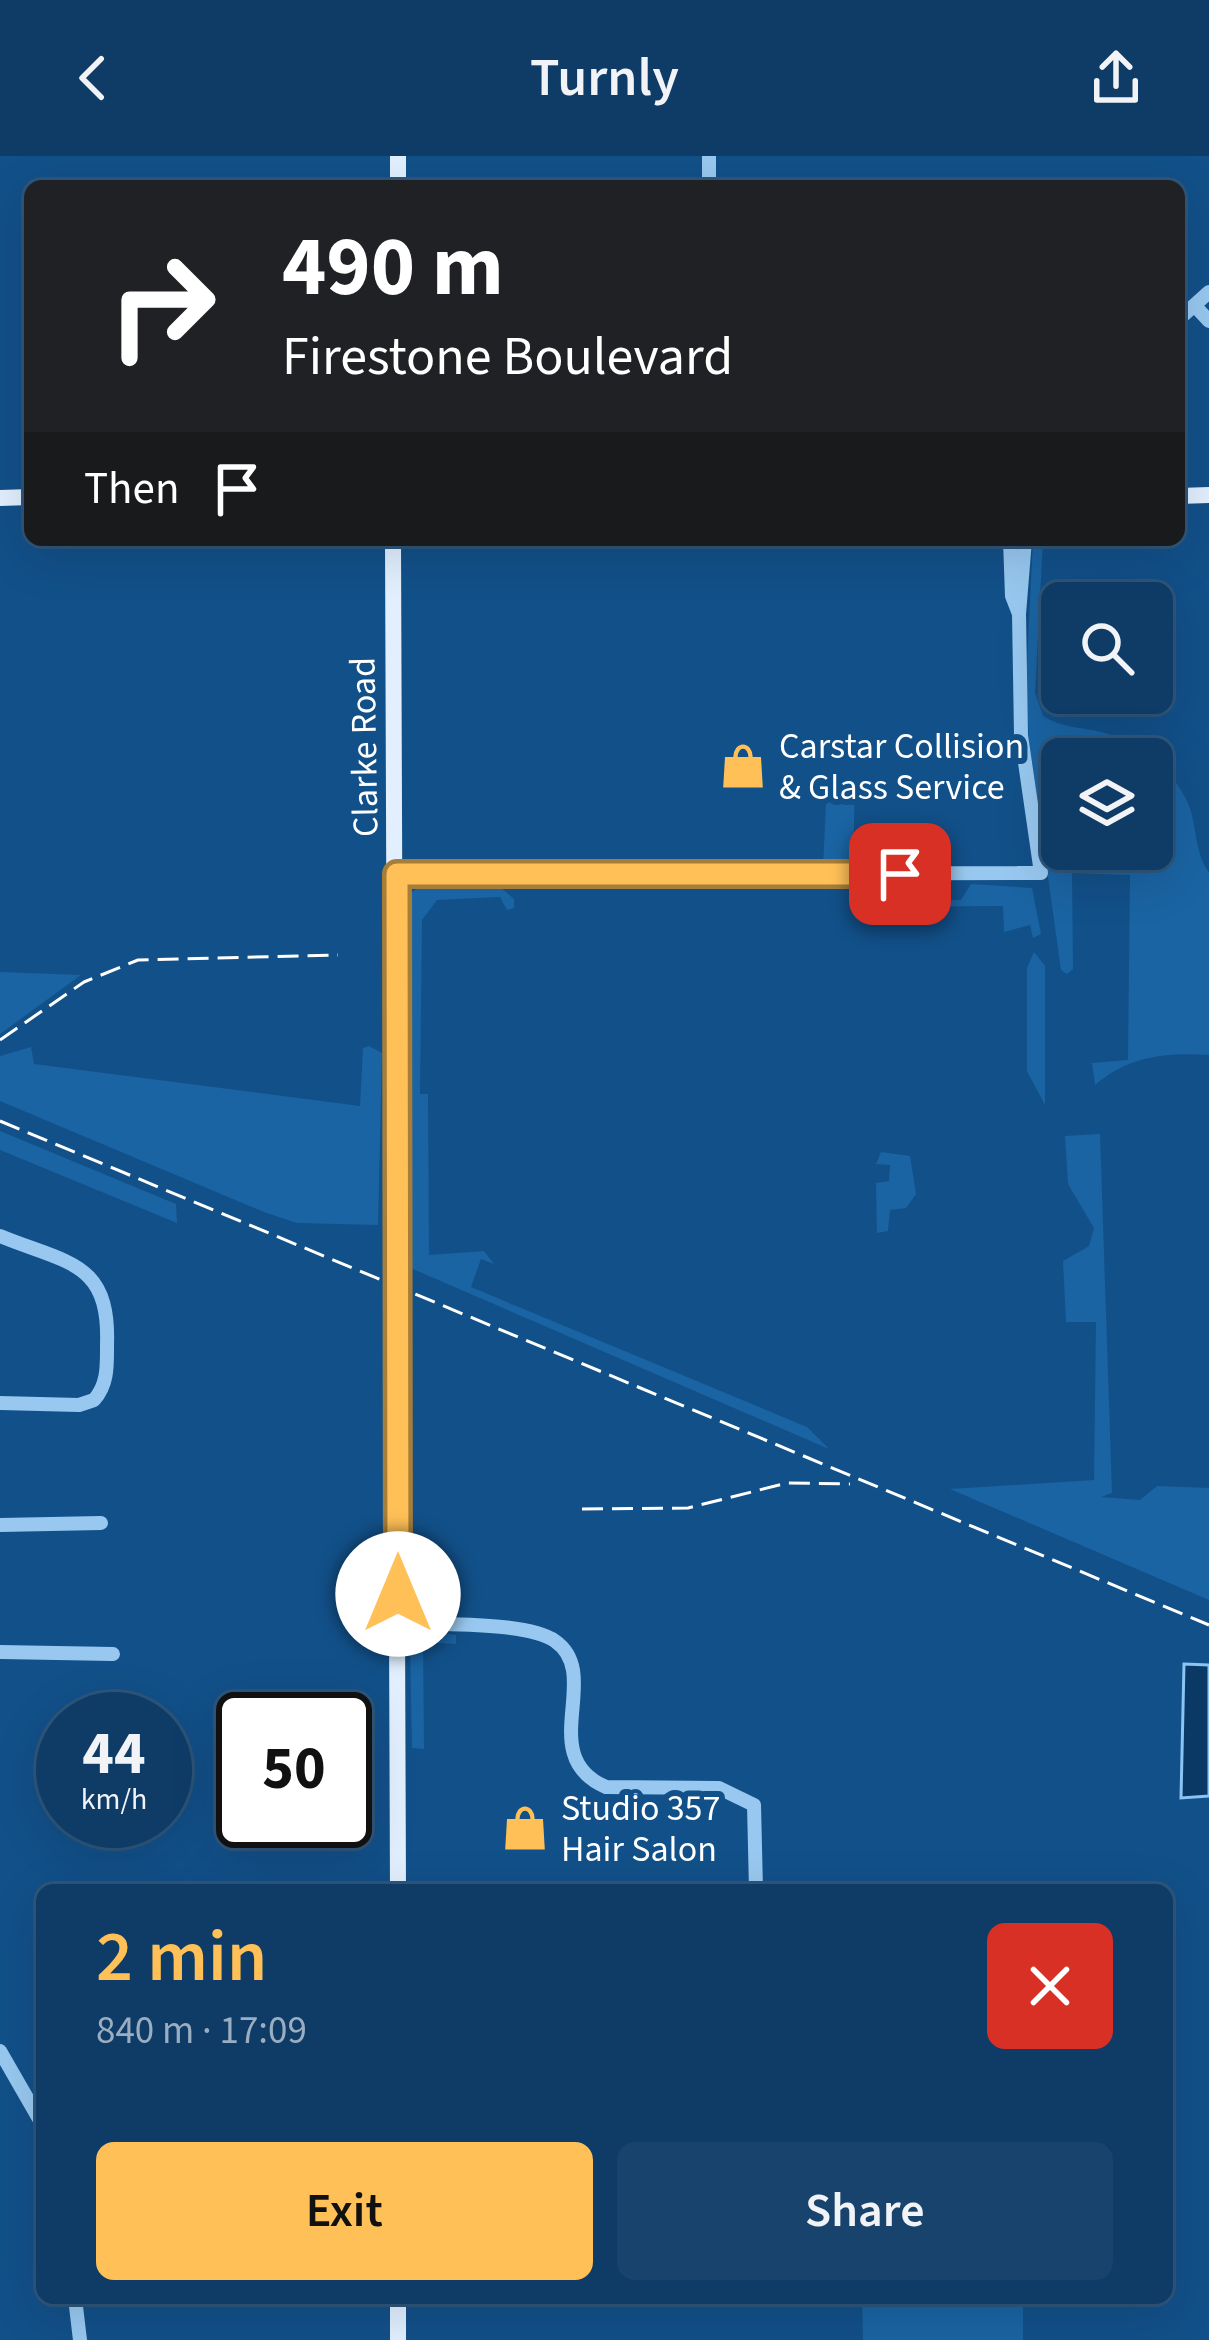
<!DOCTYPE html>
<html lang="en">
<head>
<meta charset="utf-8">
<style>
  body { margin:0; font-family:"Source Sans 3",sans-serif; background:#17436d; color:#f1f3f6; height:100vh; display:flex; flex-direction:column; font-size:45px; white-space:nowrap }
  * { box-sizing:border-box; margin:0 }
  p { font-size:39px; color:#9badc0 }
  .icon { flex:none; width:66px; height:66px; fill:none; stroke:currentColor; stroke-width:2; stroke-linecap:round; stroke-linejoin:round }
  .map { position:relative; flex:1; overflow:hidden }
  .details { position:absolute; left:36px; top:1728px; width:1137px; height:420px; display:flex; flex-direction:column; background:#0e3c67; border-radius:18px; box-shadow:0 12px 48px #0002,0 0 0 3px #2e567b }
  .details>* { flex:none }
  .top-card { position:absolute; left:24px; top:24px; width:1161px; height:366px; border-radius:18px; box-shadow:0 12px 48px #0002,0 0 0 3px #2e567b; background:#202124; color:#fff; overflow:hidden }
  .buttons { position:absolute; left:1041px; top:426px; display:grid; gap:24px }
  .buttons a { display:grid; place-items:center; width:132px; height:132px; border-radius:18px; background:#0e3c67; box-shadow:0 12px 48px #0002,0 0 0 3px #2e567b; font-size:60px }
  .speed { position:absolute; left:36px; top:1536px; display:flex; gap:24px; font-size:60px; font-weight:700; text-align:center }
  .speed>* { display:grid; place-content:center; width:156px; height:156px; border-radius:50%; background:#0e3c67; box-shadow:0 12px 48px #0002,0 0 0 3px #2e567b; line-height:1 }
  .speed small { font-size:30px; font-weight:400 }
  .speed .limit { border:6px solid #111; border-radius:18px; background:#fff; color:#111 }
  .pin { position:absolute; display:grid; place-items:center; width:102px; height:102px; color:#fff; margin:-51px; border-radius:24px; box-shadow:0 6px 18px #0006 }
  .me { position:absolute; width:132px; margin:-66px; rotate:0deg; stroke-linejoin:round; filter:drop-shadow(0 0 9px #0008) }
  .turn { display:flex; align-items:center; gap:42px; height:252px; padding:0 60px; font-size:54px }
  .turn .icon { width:156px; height:156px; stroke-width:2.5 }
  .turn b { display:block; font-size:84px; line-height:102px }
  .then { display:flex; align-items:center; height:114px; padding:0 60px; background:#0003; gap:24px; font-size:45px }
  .round { display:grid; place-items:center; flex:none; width:126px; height:126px; border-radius:18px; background:#17436d }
  .overview { display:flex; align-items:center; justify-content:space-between; height:204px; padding:0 60px }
  h1 { font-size:72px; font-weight:600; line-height:90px; color:#ffc057 }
  .primary-button { display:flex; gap:24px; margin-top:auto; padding:24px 60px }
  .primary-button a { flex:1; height:138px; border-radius:18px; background:#ffc057; color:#111; font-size:48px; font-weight:600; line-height:138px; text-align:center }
  .primary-button a+a { background:#17436d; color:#f1f3f6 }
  header { display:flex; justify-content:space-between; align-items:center; height:156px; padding:0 60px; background:#0e3c67; font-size:54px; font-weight:600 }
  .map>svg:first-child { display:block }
  .green { fill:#1a64a3; fill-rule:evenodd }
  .water { fill:#0b3965; stroke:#89c4f4; stroke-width:3 }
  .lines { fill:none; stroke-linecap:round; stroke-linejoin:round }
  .minor { stroke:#98c8f0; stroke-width:14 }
  .major { stroke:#e1efff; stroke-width:16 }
  .rail { stroke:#fff; stroke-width:3; stroke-dasharray:21 9; stroke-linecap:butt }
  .route-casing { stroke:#a67d39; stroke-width:30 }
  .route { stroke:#ffc057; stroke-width:21 }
  .labels { text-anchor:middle; stroke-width:12; stroke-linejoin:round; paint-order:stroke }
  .poi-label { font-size:36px; fill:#fff; stroke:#125089; text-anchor:start }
  .street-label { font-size:36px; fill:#fff; stroke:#125089 }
</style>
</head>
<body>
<header><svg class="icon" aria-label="back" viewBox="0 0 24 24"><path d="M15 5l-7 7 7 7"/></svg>Turnly<svg class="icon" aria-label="share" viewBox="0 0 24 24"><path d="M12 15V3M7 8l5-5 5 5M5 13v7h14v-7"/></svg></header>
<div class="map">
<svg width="1209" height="2184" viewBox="0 0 1209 2184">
  <rect width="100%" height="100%" fill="#125089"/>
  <g class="green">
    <path d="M 1033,384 L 1043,384 L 1035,537 L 1043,560 C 1061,571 1077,571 1097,575 C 1135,583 1169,610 1186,643 C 1198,666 1193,695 1209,716 L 1209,899 C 1167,896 1128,900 1095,929 L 1092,907 L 1128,904 L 1130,719 L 1072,717 L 1073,813 L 1067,818 L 1061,814 L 1029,584 L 1026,528 ZM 1062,603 L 1152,603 L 1152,693 L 1062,693 Z"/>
    <path d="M 827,625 L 836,625 L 836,639 L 848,639 L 849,626 L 855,625 L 853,712 L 823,712 Z"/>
    <path d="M 971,728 L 1032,732 L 1041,778 L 1033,782 L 1030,769 L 1004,776 L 1003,750 L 850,751 L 861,746 L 961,744 Z"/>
    <path d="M 422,729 L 499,730 L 514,743 L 514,752 L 507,754 L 500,741 L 437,744 L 422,764 L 420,938 L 428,938 L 429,1099 L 484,1095 L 494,1108 L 481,1103 L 471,1131 L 807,1271 L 829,1293 L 406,1110 L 404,759 L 408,739 Z"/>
    <path d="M 1034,796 L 1045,810 L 1045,949 L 1027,915 L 1027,812 Z"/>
    <path d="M 0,816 L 81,819 L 0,878 Z"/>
    <path d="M 369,890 L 382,897 L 378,1069 L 297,1067 L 264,1056 L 0,945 L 0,900 L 31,891 L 34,908 L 360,950 L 363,892 Z"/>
    <path d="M 0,975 L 176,1048 L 177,1067 L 0,994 Z"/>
    <path d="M 1100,978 L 1112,1337 L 1101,1341 L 1140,1344 L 1157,1330 L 1209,1332 L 1209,1444 L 950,1333 L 1094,1324 L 1096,1166 L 1066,1166 L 1063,1105 L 1089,1090 L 1094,1072 L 1068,1028 L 1065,980 Z"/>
    <path d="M 881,996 L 910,1000 L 916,1038 L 906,1052 L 890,1054 L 888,1075 L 877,1077 L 876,1027 L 889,1025 L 890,1009 L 876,1008 Z"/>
    <path d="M 428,1475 L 456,1479 L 456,1488 L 423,1486 L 424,1593 L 412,1592 L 410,1489 Z"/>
    <path d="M 862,2142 L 1023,2142 L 1023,2184 L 863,2184 Z"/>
  </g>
  <path class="water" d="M 1184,1508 L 1209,1509 L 1209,1640 L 1181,1642 Z"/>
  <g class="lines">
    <g class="minor">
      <path d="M 709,30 L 709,0"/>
      <path d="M 1196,151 L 1209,165"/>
      <path d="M 1179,163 L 1209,136"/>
      <path d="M 1010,384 L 1012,440 L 1019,458"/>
      <path d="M 397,719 L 1041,717 L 1021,579 L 1019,458 L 1025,384"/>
      <path d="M 0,1080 C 68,1108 110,1105 107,1189 C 107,1210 108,1228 94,1244 L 79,1249 L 0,1247"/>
      <path d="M 0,1369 L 101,1367"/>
      <path d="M 398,1467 C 436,1469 526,1465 555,1485 C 604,1519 534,1600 606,1631 L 719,1632 L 754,1649 L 756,1734"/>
      <path d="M 0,1496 L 113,1498"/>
      <path d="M 0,1895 L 42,1968"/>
      <path d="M 75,2142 L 80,2184"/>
    </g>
    <g class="major">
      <path d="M 398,30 L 398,0"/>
      <path d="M 1179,340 L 1209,339"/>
      <path d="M 0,342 L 30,341"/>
      <path d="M 393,384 L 398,1734"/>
      <path d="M 398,2184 L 398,2142"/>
    </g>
    <g class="rail">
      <path d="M 0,884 L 84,826 L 138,804 L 338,799"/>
      <path d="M 0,965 L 1209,1469"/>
      <path d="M 582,1353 L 688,1352 L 787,1327 L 850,1328"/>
    </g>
  </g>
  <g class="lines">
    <g class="route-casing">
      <path id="route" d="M 398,1438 L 397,718 L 900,718"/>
    </g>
    <use href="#route" class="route"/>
  </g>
  <defs>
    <g id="shop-bare" transform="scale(3.6)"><path d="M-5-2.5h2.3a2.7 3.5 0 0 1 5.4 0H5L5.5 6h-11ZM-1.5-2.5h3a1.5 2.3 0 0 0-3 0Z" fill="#ffc057" stroke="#125089" stroke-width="2.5" paint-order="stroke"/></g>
  </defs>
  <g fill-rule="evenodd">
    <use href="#shop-bare" x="743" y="610"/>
    <use href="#shop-bare" x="525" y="1672"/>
  </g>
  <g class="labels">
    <g class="poi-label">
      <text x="779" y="602">Carstar Collision<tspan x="779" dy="41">&amp; Glass Service</tspan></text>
      <text x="561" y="1664">Studio 357<tspan x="561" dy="41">Hair Salon</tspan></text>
    </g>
    <g class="street-label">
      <text transform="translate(363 591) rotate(-91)" y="13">Clarke Road</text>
    </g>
  </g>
</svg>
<div class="buttons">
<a><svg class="icon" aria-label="search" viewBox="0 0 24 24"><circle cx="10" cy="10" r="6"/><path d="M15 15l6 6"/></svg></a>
<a><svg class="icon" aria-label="layers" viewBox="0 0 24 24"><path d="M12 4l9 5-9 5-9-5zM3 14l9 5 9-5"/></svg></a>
</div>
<div class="speed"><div>44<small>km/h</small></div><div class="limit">50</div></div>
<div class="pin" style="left:900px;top:718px;background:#d93025"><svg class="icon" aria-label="arrive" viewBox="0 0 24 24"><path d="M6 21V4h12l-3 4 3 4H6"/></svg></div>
<svg class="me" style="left:398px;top:1438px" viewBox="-20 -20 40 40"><circle r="19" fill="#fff"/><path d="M0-13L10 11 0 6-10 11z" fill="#ffc057"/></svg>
<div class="top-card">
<div class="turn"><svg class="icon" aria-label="right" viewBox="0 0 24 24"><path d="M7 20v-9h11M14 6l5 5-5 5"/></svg><div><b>490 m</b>Firestone Boulevard</div></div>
<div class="then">Then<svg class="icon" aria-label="arrive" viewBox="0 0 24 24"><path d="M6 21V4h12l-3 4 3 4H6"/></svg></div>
</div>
<section class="details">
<div class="overview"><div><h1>2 min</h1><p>840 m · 17:09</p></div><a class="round" style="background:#d93025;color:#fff"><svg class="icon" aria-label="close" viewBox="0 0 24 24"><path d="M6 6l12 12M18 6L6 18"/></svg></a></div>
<div class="primary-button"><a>Exit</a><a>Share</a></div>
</section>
</div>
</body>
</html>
